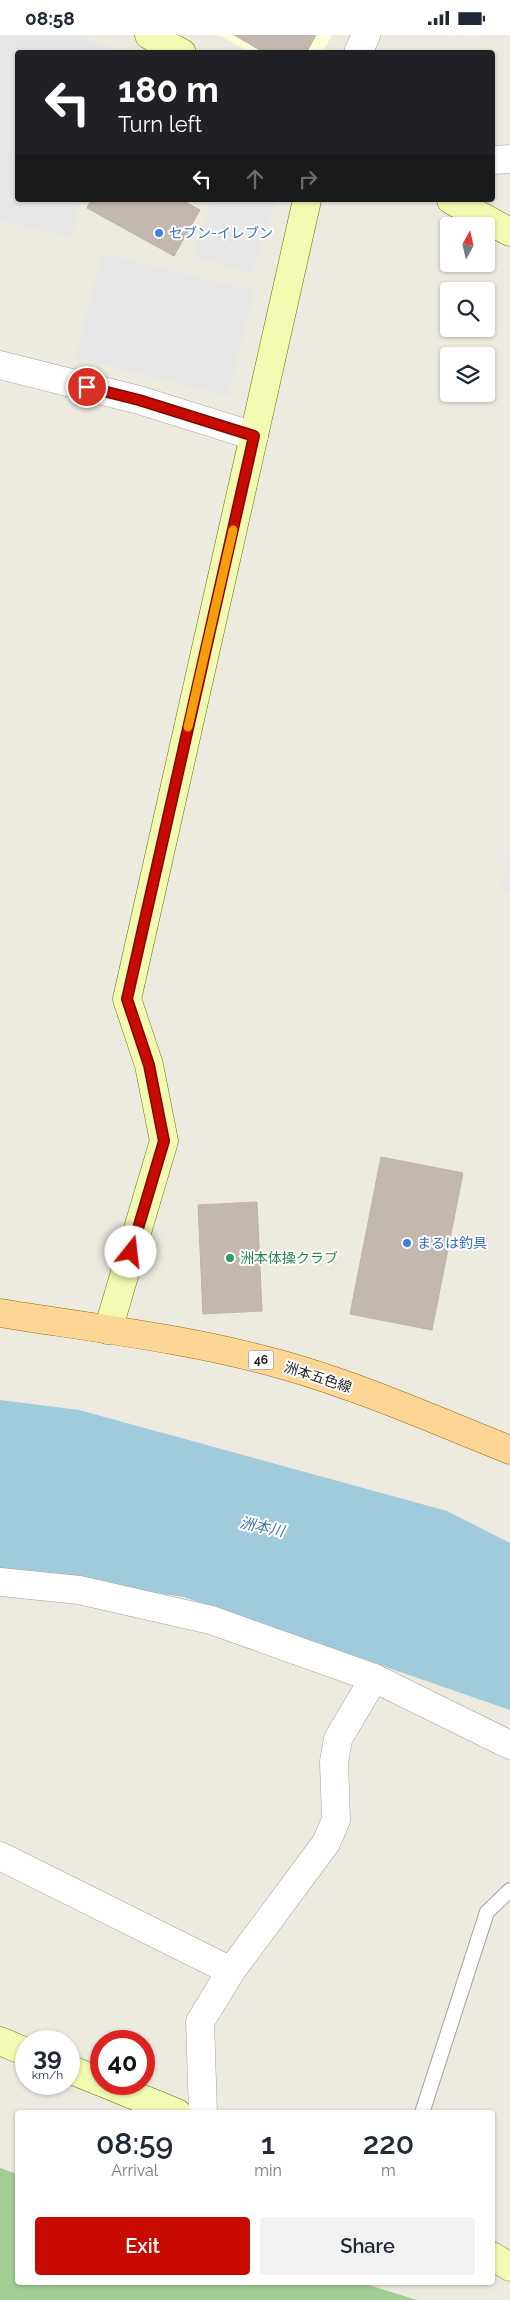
<!DOCTYPE html>
<html lang="en">
<head>
<meta charset="utf-8">
<style>
  body { margin:0; font-family:Raleway,"Noto Sans JP",sans-serif; background:#f2f2f3; color:#1f2937; height:100vh; display:flex; flex-direction:column; font-size:19px; white-space:nowrap }
  * { box-sizing:border-box; margin:0 }
  p { font-size:16px; color:#747a83 }
  .icon { flex:none; width:28px; height:28px; fill:none; stroke:currentColor; stroke-width:2; stroke-linecap:round; stroke-linejoin:round }
  .map { position:relative; flex:1; overflow:hidden }
  .details { position:absolute; left:15px; top:2075px; width:480px; height:175px; display:flex; flex-direction:column; background:#fff; border-radius:5px; box-shadow:0 1px 4px #0004 }
  .details>* { flex:none }
  .banner { position:absolute; left:15px; top:15px; width:480px; height:152px; border-radius:5px; box-shadow:0 1px 4px #0004; background:#202124; color:#fff; overflow:hidden }
  .needle { width:32px; rotate:8deg }
  .fabs { position:absolute; left:440px; top:182px; display:grid; gap:10px }
  .fabs a { display:grid; place-items:center; width:55px; height:55px; border-radius:5px; background:#fff; box-shadow:0 1px 4px #0004; font-size:25px }
  .speed { position:absolute; left:15px; top:1995px; display:flex; gap:10px; font-size:25px; font-weight:700; text-align:center }
  .speed>* { display:grid; place-content:center; width:65px; height:65px; border-radius:50%; background:#fff; box-shadow:0 1px 4px #0004; line-height:1 }
  .speed small { font-size:12px; font-weight:400 }
  .speed .limit { border:8px solid #d22; background:#fff; color:#111 }
  .pin { position:absolute; display:grid; place-items:center; width:42px; height:42px; color:#fff; margin:-21px; border:2px solid #fff; border-radius:50%; box-shadow:0 1px 5px #0007 }
  .me { position:absolute; width:55px; margin:-28px; rotate:16deg; stroke-linejoin:round; filter:drop-shadow(0 0 4px #0008) }
  .turn { display:flex; align-items:center; gap:18px; height:105px; padding:0 20px; font-size:22px }
  .turn .icon { width:65px; height:65px; stroke-width:2.5 }
  .turn b { display:block; font-size:35px; line-height:42px }
  .lanes { display:flex; align-items:center; height:48px; padding:0 20px; background:#0003; justify-content:center; gap:25px; direction:ltr }
  .lanes .off { opacity:.35 }
  .eta { display:flex; justify-content:space-evenly; align-items:center; height:85px; text-align:center }
  .eta b { font-size:30px; font-weight:600; line-height:35px }
  .button { display:flex; gap:10px; margin-top:auto; padding:10px 20px }
  .button a { flex:1; height:58px; border-radius:5px; background:#c70b00; color:#fff; font-size:20px; font-weight:600; line-height:58px; text-align:center }
  .button a+a { background:#f2f2f3; color:#1f2937 }
  .status { display:flex; justify-content:space-between; align-items:center; height:35px; padding:0 25px; background:#fff; direction:ltr }
  .status svg { height:14px; fill:currentColor }
  .map>svg:first-child { display:block }
  .education { fill:#fdffd8 }
  .forest { fill:#a2ce94 }
  .parking { fill:#e7e7e7 }
  .water { fill:#9fcbdc }
  .building { fill:#c2b8b0; stroke:#bfb1a3 }
  .lines { fill:none; stroke-linecap:round; stroke-linejoin:round }
  .lane-casing { stroke:#a2a2a2; stroke-width:16 }
  .street-casing { stroke:#a2a2a2; stroke-width:29 }
  .secondary-casing { stroke:#607203; stroke-width:29 }
  .primary-casing { stroke:#936a00; stroke-width:29 }
  .lane { stroke:#fff; stroke-width:14 }
  .street { stroke:#fff; stroke-width:28 }
  .secondary { stroke:#f3fab1; stroke-width:28 }
  .primary { stroke:#fdd695; stroke-width:28 }
  .route-casing { stroke:#810700; stroke-width:12 }
  .route { stroke:#c70b00; stroke-width:9 }
  .slow { stroke:#f59e0b; stroke-width:9 }
  .shop-dot { fill:#3f7fe0; stroke:#fff; stroke-width:2 }
  .leisure-dot { fill:#2e9e5b; stroke:#fff; stroke-width:2 }
  .labels { text-anchor:middle; stroke-width:4; stroke-linejoin:round; paint-order:stroke }
  .shield { fill:#fff; stroke:#5f5f5f; stroke-width:1 }
  .shield-label { font-size:12px; font-weight:bold; fill:#1b1b1b }
  .shop-label { font-size:14px; fill:#366cbe; stroke:#fff; text-anchor:start }
  .leisure-label { font-size:14px; fill:#27864d; stroke:#fff; text-anchor:start }
  .street-label { font-size:14px; fill:#1b1b1b; stroke:#fff }
  .water-label { font-size:15px; font-style:italic; fill:#4774ac; stroke:#fff }
</style>
</head>
<body>
<div class="status"><b>08:58</b><svg viewBox="0 0 49 12"><path d="M0 12V9h3v3zM5 12V6h3v6zM10 12V3h3v9zM15 12V0h3v12zM26 1h20v11H26zM47 4h2v5h-2z"/></svg></div>
<div class="map">
<svg width="510" height="2265" viewBox="0 0 510 2265">
  <rect width="100%" height="100%" fill="#edeae0"/>
  <path class="education" d="M 218,0 L 332,0 L 322,18 L 251,17 Z"/>
  <path class="forest" d="M 0,2133 L 17,2139 L 18,2248 L 362,2248 L 417,2265 L 0,2265 Z"/>
  <g class="parking">
    <path d="M 0,0 L 80,0 L 117,17 L 18,18 L 18,165 L 83,165 L 78,174 L 72,202 L 0,186 Z"/>
    <path d="M 200,165 L 277,165 L 251,239 L 192,221 L 211,171 Z"/>
    <path d="M 102,218 L 254,256 L 228,361 L 75,323 Z"/>
    <path d="M 510,817 L 510,857 L 501,854 Z"/>
  </g>
  <path class="water" d="M 0,1365 L 79,1375 L 447,1476 L 510,1508 L 510,1675 L 184,1562 L 0,1535 Z"/>
  <g class="building">
    <path d="M 234,0 L 316,0 L 306,18 L 265,18 Z"/>
    <path d="M 91,165 L 182,165 L 200,175 L 174,221 L 87,173 Z"/>
    <path d="M 381,1122 L 463,1138 L 432,1295 L 350,1279 Z"/>
    <path d="M 257,1167 L 262,1276 L 203,1279 L 198,1170 Z"/>
  </g>
  <g class="lines">
    <g class="lane-casing">
      <path id="lane" d="M 422,2078 L 487,1877 L 510,1855"/>
    </g>
    <g class="street-casing">
      <g id="street">
        <path d="M 358,18 L 366,0"/>
        <path d="M 492,125 L 510,124"/>
        <path d="M 0,330 L 139,365 L 254,401"/>
        <path d="M 0,1547 L 79,1555 L 211,1585 L 374,1643 L 510,1710"/>
        <path d="M 0,1821 L 231,1936"/>
        <path d="M 203,2078 L 200,1987 L 231,1936 L 326,1808 L 336,1785 L 334,1727 L 338,1704 L 374,1643"/>
      </g>
    </g>
    <g class="secondary-casing">
      <g id="secondary">
        <path d="M 149,0 L 182,18"/>
        <path d="M 451,165 L 510,197"/>
        <path d="M 108,1295 L 164,1106 L 149,1030 L 127,964 L 307,165"/>
        <path d="M 0,2006 L 26,2017"/>
        <path d="M 69,2034 L 101,2047"/>
        <path d="M 106,2049 L 177,2078"/>
        <path d="M 492,2221 L 510,2232"/>
      </g>
    </g>
    <g class="primary-casing">
      <path id="primary" d="M 0,1278 C 94,1293 191,1304 283,1330 C 361,1352 435,1385 510,1415"/>
    </g>
    <use href="#lane" class="lane"/>
    <use href="#street" class="street"/>
    <use href="#secondary" class="secondary"/>
    <use href="#primary" class="primary"/>
  </g>
  <g class="lines">
    <g class="route-casing">
      <path id="route" d="M 87,352 L 139,365 L 254,401 L 127,964 L 149,1030 L 164,1106 L 131,1217"/>
    </g>
    <use href="#route" class="route"/>
    <path class="slow" d="M 188,692 L 233,495"/>
  </g>
  <g class="shop-dot">
    <circle cx="159" cy="198" r="5"/>
    <circle cx="407" cy="1208" r="5"/>
  </g>
  <circle class="leisure-dot" cx="230" cy="1223" r="5"/>
  <g class="labels">
    <rect class="shield" x="248.5" y="1315.5" width="25" height="19" rx="4"/>
    <g class="shield-label">
      <text x="261" y="1329">46</text>
    </g>
    <g class="shop-label">
      <text x="169" y="203">セブン-イレブン</text>
      <text x="417" y="1213">まるは釣具</text>
    </g>
    <g class="leisure-label">
      <text x="240" y="1228">洲本体操クラブ</text>
    </g>
    <g class="street-label">
      <text transform="translate(318 1342) rotate(18)" y="5">洲本五色線</text>
    </g>
    <g class="water-label">
      <text transform="translate(262 1492) rotate(12)" y="5">洲本川</text>
    </g>
  </g>
</svg>
<div class="fabs">
<a><svg class="needle" viewBox="-14 -14 28 28"><path d="M0-13l5 13h-10z" fill="#e53935"/><path d="M0 13l5-13h-10z" fill="#747a83"/></svg></a>
<a><svg class="icon" aria-label="search" viewBox="0 0 24 24"><circle cx="10" cy="10" r="6"/><path d="M15 15l6 6"/></svg></a>
<a><svg class="icon" aria-label="layers" viewBox="0 0 24 24"><path d="M12 4l9 5-9 5-9-5zM3 14l9 5 9-5"/></svg></a>
</div>
<div class="speed"><div>39<small>km/h</small></div><div class="limit">40</div></div>
<div class="pin" style="left:87px;top:352px;background:#d93025"><svg class="icon" aria-label="arrive" viewBox="0 0 24 24"><path d="M6 21V4h12l-3 4 3 4H6"/></svg></div>
<svg class="me" style="left:131px;top:1217px" viewBox="-20 -20 40 40"><circle r="19" fill="#fff"/><path d="M0-13L10 11 0 6-10 11z" fill="#c70b00"/></svg>
<div class="banner">
<div class="turn"><svg class="icon" aria-label="left" viewBox="0 0 24 24"><path d="M17 20v-9H6M10 6l-5 5 5 5"/></svg><div><b>180 m</b>Turn left</div></div>
<div class="lanes"><svg class="icon" aria-label="left" viewBox="0 0 24 24"><path d="M17 20v-9H6M10 6l-5 5 5 5"/></svg><svg class="icon off" aria-label="ahead" viewBox="0 0 24 24"><path d="M12 20V5M6 11l6-6 6 6"/></svg><svg class="icon off" aria-label="right" viewBox="0 0 24 24"><path d="M7 20v-9h11M14 6l5 5-5 5"/></svg></div>
</div>
<section class="details">
<div class="eta">
<div><b>08:59</b><p>Arrival</p></div>
<div><b>1</b><p>min</p></div>
<div><b>220</b><p>m</p></div>
</div>
<div class="button"><a>Exit</a><a>Share</a></div>
</section>
</div>
</body>
</html>
